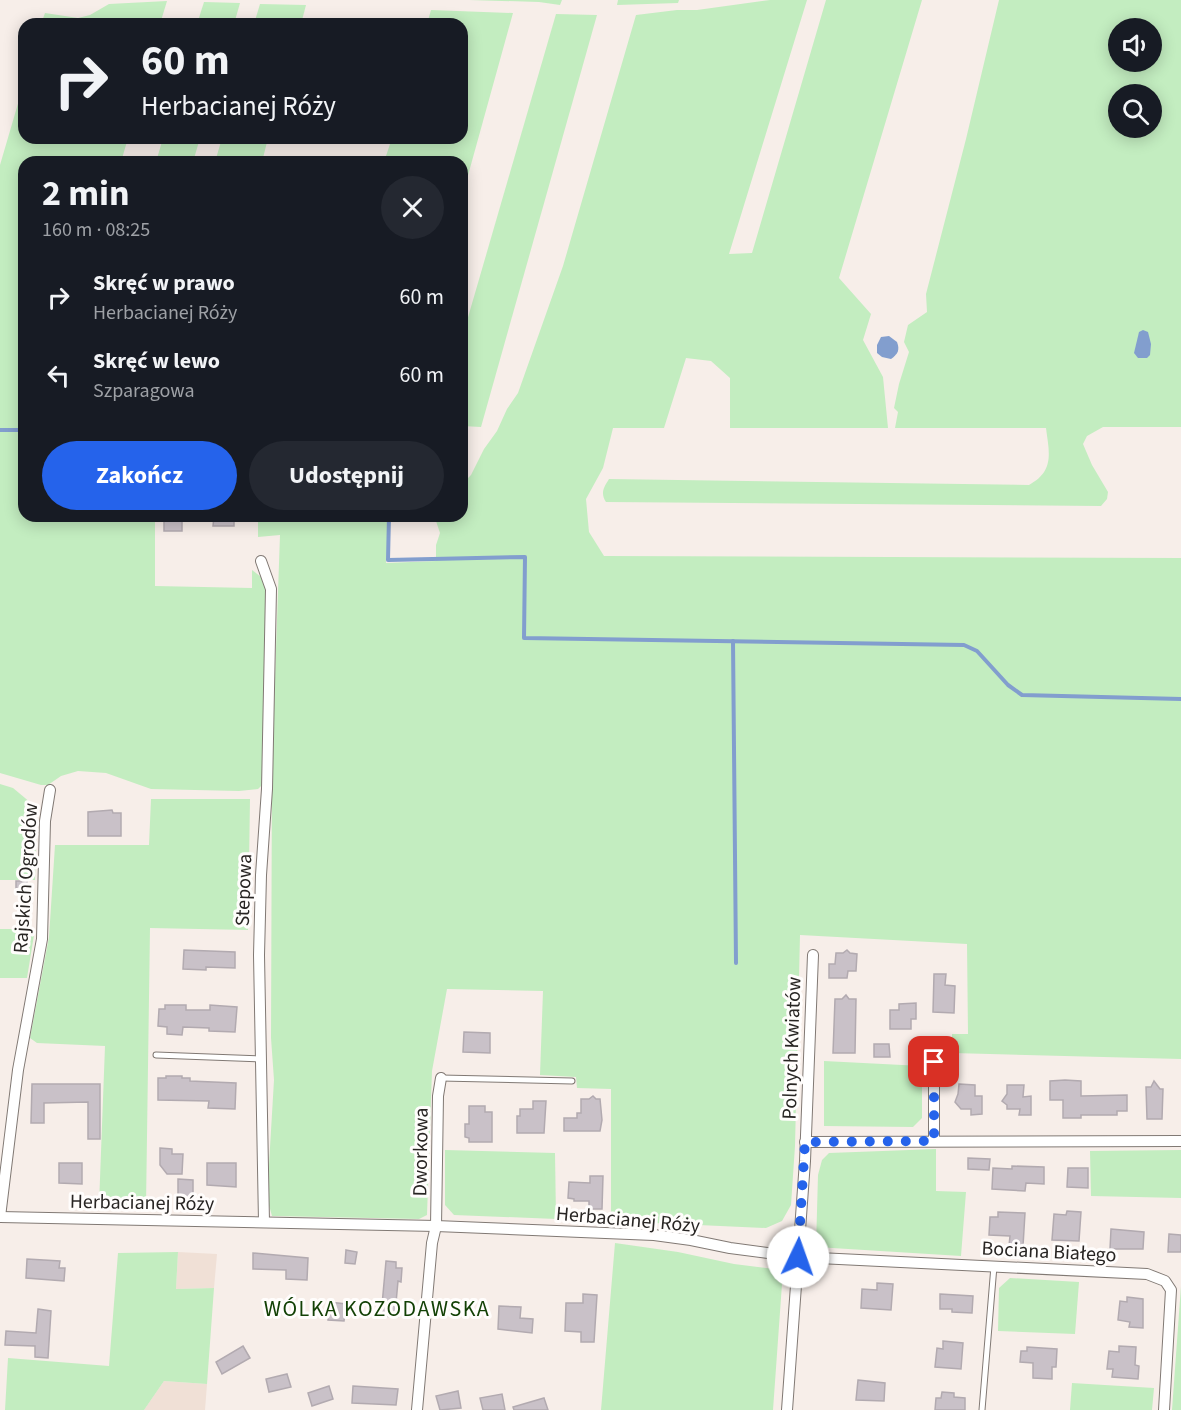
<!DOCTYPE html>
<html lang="pl">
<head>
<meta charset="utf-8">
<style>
  body { margin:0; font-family:"Source Sans 3",sans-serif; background:#242831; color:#f1f3f6; height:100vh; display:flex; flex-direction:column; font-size:22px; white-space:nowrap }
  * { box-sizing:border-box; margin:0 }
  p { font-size:20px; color:#9ea1a6 }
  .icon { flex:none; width:33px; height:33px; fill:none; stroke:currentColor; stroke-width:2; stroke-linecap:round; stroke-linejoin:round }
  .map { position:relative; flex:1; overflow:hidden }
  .drawer { position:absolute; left:18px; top:156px; width:450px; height:366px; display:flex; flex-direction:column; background:#171b24; border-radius:18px; box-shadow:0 3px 15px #0003 }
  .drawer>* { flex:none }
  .guide { position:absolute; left:18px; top:18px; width:450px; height:126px; border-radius:18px; box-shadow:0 3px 15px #0003; background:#171b24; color:#f1f3f6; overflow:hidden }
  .fabs { position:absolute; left:1108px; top:18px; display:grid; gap:12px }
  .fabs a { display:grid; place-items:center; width:54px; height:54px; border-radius:50%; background:#171b24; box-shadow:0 3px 15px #0003; font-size:30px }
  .pin { position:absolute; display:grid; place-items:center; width:51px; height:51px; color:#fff; margin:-26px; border-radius:12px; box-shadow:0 3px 9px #0006 }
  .me { position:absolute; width:66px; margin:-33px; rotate:3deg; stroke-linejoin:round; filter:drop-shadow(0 0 4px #0008) }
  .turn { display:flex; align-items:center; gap:21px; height:126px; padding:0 24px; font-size:27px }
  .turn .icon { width:78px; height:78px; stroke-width:2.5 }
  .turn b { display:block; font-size:42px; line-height:51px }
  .round { display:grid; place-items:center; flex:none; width:63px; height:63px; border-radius:32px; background:#242831 }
  .head { display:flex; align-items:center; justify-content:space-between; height:102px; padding:0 24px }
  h1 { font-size:36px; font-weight:700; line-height:45px }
  .action { display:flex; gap:12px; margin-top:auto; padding:12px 24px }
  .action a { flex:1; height:69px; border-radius:36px; background:#2563eb; color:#fff; font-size:24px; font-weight:700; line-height:69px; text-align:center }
  .action a+a { background:#242831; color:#f1f3f6 }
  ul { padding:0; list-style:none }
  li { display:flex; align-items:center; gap:18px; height:78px; padding:0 24px }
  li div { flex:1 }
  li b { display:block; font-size:22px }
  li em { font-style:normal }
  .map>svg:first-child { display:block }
  .built { fill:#f0e0d6 }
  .green { fill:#c3edc0; fill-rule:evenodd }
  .water { fill:#829ece }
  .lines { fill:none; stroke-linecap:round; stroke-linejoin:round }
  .stream { stroke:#829ece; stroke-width:4 }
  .building { fill:#c9c1c8; stroke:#b2aab0; stroke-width:1.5 }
  .lane-casing { stroke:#817974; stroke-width:7 }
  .street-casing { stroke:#817974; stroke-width:12 }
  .lane { stroke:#fff; stroke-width:5 }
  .street { stroke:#fff; stroke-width:10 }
  .route { stroke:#2563eb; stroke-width:10; stroke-dasharray:0 18 }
  .labels { text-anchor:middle; stroke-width:6; stroke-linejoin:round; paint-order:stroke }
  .street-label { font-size:20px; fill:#282523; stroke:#fffdfc }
  .quarter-label { font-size:22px; letter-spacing:1.5px; fill:#134106; stroke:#fffdfc }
</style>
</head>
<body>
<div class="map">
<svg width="1181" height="1410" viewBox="0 0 1181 1410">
  <rect width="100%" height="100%" fill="#f7eee9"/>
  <g class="built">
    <path d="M 178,1252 L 217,1254 L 214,1288 L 176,1289 Z"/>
    <path d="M 164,1381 L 207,1384 L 205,1410 L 144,1410 Z"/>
  </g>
  <g class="green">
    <path d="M 469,0 L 562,0 L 560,5 L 539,2 Z"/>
    <path d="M 618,0 L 679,0 L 678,3 L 617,5 Z"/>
    <path d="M 770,0 L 807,0 L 729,254 L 752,253 L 826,0 L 922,0 L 839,278 L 871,314 L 863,340 L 883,377 L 888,428 L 730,428 L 730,378 L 711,361 L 686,358 L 664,428 L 613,428 L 603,468 L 586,499 L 589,532 L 604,556 L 1181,558 L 1181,1059 L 952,1053 L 952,1034 L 968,1034 L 967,944 L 800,935 L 795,1146 L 791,1205 L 782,1221 L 766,1228 L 611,1221 L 611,1089 L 577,1088 L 576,1077 L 540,1075 L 543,991 L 447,989 L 432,1071 L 427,1215 L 419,1219 L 272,1216 L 267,1198 L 274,1080 L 271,1038 L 272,763 L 280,535 L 258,537 L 258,516 L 391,516 L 386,563 L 436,561 L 436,545 L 440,533 L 435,518 L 437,516 L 462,516 L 462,484 L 471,475 L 484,449 L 497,431 L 507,409 L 518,393 L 563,266 L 636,15 L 677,10 L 697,10 Z"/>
    <path d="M 999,0 L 1181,0 L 1181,427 L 1103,427 L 1087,436 L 1083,444 L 1092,465 L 1108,492 L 1107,499 L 1101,506 L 606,502 C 600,493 604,487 609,479 L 1029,485 C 1055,471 1049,452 1046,428 L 895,428 L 898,412 L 894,408 L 899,384 L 909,352 L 904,342 L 908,325 L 927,312 L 926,294 L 966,139 ZM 1119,28 L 1152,28 L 1152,62 L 1119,62 ZM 1119,94 L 1152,94 L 1152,128 L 1119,128 Z"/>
    <path d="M 167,1 L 160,24 L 41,24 L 45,13 L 78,18 L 90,15 L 109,4 Z"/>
    <path d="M 204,2 L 240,3 L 234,24 L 197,24 Z"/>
    <path d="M 260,4 L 306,5 L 301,24 L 254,24 Z"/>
    <path d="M 431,10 L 513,13 L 462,197 L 462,162 L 384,162 L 392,138 L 462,138 L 462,24 L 427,24 Z"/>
    <path d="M 556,14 L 597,15 L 481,427 L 462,426 L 462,338 Z"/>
    <path d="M 24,83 L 24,138 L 128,138 L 121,162 L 24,162 L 24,516 L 155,516 L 155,586 L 252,588 L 252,570 L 265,580 L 268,593 L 263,784 L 258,789 L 239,791 L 151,789 L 106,773 L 78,771 L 61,776 L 48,785 L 41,785 L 0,773 L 0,165 Z"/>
    <path d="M 163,138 L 200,138 L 193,162 L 156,162 Z"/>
    <path d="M 222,138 L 268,138 L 262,162 L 215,162 Z"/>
    <path d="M 0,784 L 13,788 L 37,808 L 35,880 L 0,880 Z"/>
    <path d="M 151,799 L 250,799 L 248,930 L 150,928 L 146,1206 L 99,1205 L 105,1046 L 37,1043 L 30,1038 L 49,937 L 55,845 L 149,845 Z"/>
    <path d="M 0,929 L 35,929 L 27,978 L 0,978 Z"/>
    <path d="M 824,1061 L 922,1066 L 922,1118 L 913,1127 L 824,1126 Z"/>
    <path d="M 936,1149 L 936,1191 L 966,1192 L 961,1256 L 816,1247 L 818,1175 L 822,1160 L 829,1153 Z"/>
    <path d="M 445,1150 L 555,1153 L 556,1219 L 454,1215 L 445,1205 Z"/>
    <path d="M 1181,1150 L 1181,1198 L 1091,1196 L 1090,1151 Z"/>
    <path d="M 615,1243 L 678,1252 L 734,1264 L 783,1270 L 773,1410 L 601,1410 Z"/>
    <path d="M 178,1252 L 176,1289 L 214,1288 L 207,1384 L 164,1381 L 144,1410 L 5,1410 L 8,1358 L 109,1366 L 118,1253 Z"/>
    <path d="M 1010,1278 L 1079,1282 L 1075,1334 L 998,1331 L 999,1288 Z"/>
    <path d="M 1181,1286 L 1181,1410 L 1172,1410 Z"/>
    <path d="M 1072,1383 L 1154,1388 L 1152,1410 L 1070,1410 Z"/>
  </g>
  <g class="water">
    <path d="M 1143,330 L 1148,332 L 1151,344 L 1150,355 L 1147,358 L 1138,358 L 1134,353 L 1139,332 Z"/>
    <path d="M 889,336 L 897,342 C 900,350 898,354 891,359 L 882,357 L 877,353 L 877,345 L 881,337 Z"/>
  </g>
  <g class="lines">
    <g class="stream">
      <path d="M 0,430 L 24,430"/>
      <path d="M 389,516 L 388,560 L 525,557 L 524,638 L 964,645 L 977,651 L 1008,685 L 1022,695 L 1181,699"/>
      <path d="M 733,641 L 736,963"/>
    </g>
  </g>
  <g class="building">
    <path d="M 214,516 L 234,516 L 234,526 L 213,526 Z"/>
    <rect x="164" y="518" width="18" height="13"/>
    <path d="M 112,810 L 113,813 L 121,813 L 121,836 L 88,836 L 88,812 Z"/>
    <rect x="16" y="881" width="11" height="12"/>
    <path d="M 184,950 L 235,952 L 235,968 L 206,967 L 206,970 L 183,969 Z"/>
    <path d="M 847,950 L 850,953 L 857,954 L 856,971 L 848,971 L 847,978 L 829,978 L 829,964 L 835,964 L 836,953 L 843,953 Z"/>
    <path d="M 934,974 L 946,974 L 945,985 L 955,986 L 954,1013 L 933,1012 Z"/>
    <path d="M 846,995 L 849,999 L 856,999 L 855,1053 L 833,1053 L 835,999 L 842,999 Z"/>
    <path d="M 916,1003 L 916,1019 L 911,1019 L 911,1029 L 890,1029 L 890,1010 L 899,1010 L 899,1004 Z"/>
    <path d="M 165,1005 L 186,1005 L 186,1010 L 210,1010 L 210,1005 L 237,1007 L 235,1032 L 209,1031 L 209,1028 L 183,1027 L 182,1035 L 167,1034 L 167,1027 L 158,1026 L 159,1009 L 165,1009 Z"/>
    <path d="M 464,1032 L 490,1033 L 490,1053 L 463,1052 Z"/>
    <path d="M 874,1044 L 889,1044 L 890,1057 L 874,1057 Z"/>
    <path d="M 166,1076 L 182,1076 L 182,1078 L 190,1078 L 190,1081 L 236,1083 L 235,1109 L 208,1108 L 209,1101 L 158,1100 L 158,1078 L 166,1078 Z"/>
    <path d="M 1065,1080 L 1081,1081 L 1081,1096 L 1127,1095 L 1127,1111 L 1117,1111 L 1117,1115 L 1081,1115 L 1081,1118 L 1063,1118 L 1063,1100 L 1050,1100 L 1050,1081 Z"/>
    <path d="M 1154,1081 L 1160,1089 L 1163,1089 L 1162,1119 L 1147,1119 L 1146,1087 L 1151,1087 Z"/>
    <path d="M 32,1084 L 100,1084 L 100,1139 L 88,1139 L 88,1102 L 44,1103 L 44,1123 L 31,1123 Z"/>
    <path d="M 959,1084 L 975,1085 L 975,1096 L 982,1096 L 982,1114 L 971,1115 L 971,1109 L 961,1109 L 955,1102 L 958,1094 Z"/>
    <path d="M 1007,1085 L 1024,1085 L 1023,1097 L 1031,1096 L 1031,1115 L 1019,1115 L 1020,1109 L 1007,1109 L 1007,1105 L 1002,1101 L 1007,1094 Z"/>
    <path d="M 593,1096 L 596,1099 L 600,1099 L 602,1120 L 600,1131 L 564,1131 L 564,1118 L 577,1118 L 577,1113 L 581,1113 L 581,1099 L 589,1099 Z"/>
    <path d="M 533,1101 L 546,1101 L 544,1133 L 517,1133 L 517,1116 L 520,1116 L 520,1109 L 533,1109 Z"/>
    <path d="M 469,1106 L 485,1106 L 485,1112 L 492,1112 L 492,1142 L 469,1142 L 469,1138 L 465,1137 L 465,1124 L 469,1124 Z"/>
    <path d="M 160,1148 L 172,1149 L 172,1154 L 183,1154 L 182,1174 L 167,1174 L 160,1165 Z"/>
    <path d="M 968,1158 L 990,1159 L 989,1170 L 968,1169 Z"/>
    <path d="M 59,1163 L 82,1163 L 82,1184 L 59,1183 Z"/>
    <path d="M 207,1163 L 236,1163 L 236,1187 L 207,1185 Z"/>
    <path d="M 1012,1166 L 1044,1167 L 1044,1184 L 1026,1183 L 1025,1191 L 992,1189 L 993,1168 L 1012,1169 Z"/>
    <path d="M 1068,1168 L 1088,1168 L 1088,1188 L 1067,1187 Z"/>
    <path d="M 590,1176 L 603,1176 L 602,1209 L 589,1209 L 589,1201 L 574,1201 L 574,1199 L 568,1198 L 569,1182 L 590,1183 Z"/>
    <path d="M 178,1179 L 193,1180 L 193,1201 L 178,1200 Z"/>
    <path d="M 1067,1211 L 1081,1212 L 1079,1241 L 1052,1240 L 1054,1214 L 1066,1215 Z"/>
    <path d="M 998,1212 L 1025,1213 L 1023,1246 L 1009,1246 L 1010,1236 L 989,1235 L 990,1217 L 998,1217 Z"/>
    <path d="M 1111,1229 L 1144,1232 L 1143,1249 L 1110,1249 Z"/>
    <path d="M 1169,1234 L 1181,1235 L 1181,1252 L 1168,1252 Z"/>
    <path d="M 346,1250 L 357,1252 L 355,1264 L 345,1263 Z"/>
    <path d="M 253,1253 L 308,1258 L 307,1280 L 286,1279 L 286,1270 L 253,1269 Z"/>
    <path d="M 27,1259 L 60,1261 L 59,1268 L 65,1268 L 64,1281 L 26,1278 Z"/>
    <path d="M 386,1261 L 396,1262 L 396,1268 L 402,1268 L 401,1282 L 398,1281 L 396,1303 L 399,1304 L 398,1317 L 381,1316 Z"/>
    <path d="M 877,1283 L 893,1284 L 891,1310 L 861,1308 L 862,1289 L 877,1290 Z"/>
    <path d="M 583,1294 L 597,1295 L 594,1342 L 581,1342 L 581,1332 L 565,1331 L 566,1303 L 583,1303 Z"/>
    <path d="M 940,1294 L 973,1296 L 972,1313 L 952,1312 L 952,1309 L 940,1309 Z"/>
    <path d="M 1127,1297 L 1143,1299 L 1143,1328 L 1129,1327 L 1130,1322 L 1118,1320 L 1120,1301 L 1127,1302 Z"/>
    <path d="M 329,1302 L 346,1304 L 344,1321 L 328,1320 Z"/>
    <path d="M 499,1306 L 521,1307 L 520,1318 L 533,1319 L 532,1333 L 498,1329 Z"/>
    <path d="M 38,1309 L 51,1311 L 48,1358 L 35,1357 L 35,1346 L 5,1345 L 6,1331 L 36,1333 Z"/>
    <path d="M 943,1341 L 963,1343 L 961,1369 L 935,1367 L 937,1348 L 943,1349 Z"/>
    <path d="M 243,1346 L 250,1358 L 222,1374 L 216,1362 Z"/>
    <path d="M 1119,1346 L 1136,1347 L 1135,1365 L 1139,1366 L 1138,1379 L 1112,1377 L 1113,1369 L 1107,1369 L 1109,1351 L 1119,1352 Z"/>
    <path d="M 1027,1347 L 1057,1349 L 1056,1367 L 1052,1367 L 1052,1379 L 1033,1378 L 1033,1363 L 1020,1362 L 1021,1351 L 1027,1351 Z"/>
    <path d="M 287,1374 L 291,1387 L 269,1392 L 266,1379 Z"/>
    <path d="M 858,1380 L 885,1383 L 884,1401 L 856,1400 Z"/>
    <path d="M 329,1386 L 333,1399 L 312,1406 L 308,1393 Z"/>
    <path d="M 353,1386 L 398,1389 L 396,1405 L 352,1403 Z"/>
    <path d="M 458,1391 L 461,1408 L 440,1410 L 436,1396 Z"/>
    <path d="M 942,1392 L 954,1393 L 954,1397 L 965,1398 L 965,1410 L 935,1410 L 936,1398 L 941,1398 Z"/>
    <path d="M 502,1394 L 505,1410 L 483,1410 L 480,1398 Z"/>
    <path d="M 544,1398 L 548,1410 L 514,1410 L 513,1407 Z"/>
  </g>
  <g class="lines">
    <g class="lane-casing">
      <g id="lane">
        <path d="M 156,1055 L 261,1059"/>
        <path d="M 441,1078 L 572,1081"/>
        <path d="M 982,1410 L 994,1266"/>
      </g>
    </g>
    <g class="street-casing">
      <g id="street">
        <path d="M 261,561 L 271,589 L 267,789 L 261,875 L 259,955 L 264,1222"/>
        <path d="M 934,1042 L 934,1141"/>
        <path d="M 805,1142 L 1181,1141"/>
        <path d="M 0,1217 L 436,1226 L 654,1235 L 691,1240 L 730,1248 L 798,1257 L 1147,1274 L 1165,1281 L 1171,1290 L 1164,1410"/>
        <path d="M 0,1217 L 18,1070 L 42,939 L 45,821 L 50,790"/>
        <path d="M 417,1410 L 432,1243 L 436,1226 L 438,1096 L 441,1078"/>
        <path d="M 787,1410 L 805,1161 L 813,955"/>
      </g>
    </g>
    <use href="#lane" class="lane"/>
    <use href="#street" class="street"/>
  </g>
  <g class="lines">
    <path class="route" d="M 798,1257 L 805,1142 L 934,1141 L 934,1062"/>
  </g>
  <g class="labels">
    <g class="street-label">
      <text transform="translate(25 878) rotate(-86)" y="7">Rajskich Ogrodów</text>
      <text transform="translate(243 890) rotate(-88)" y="7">Stepowa</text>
      <text transform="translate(791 1048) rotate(-88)" y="7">Polnych Kwiatów</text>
      <text transform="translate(420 1152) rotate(-89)" y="7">Dworkowa</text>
      <text transform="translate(142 1202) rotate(1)" y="7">Herbacianej Róży</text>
      <text transform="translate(628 1219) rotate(5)" y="7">Herbacianej Róży</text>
      <text transform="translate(1049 1251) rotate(3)" y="7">Bociana Białego</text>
    </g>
    <g class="quarter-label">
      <text x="377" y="1316">WÓLKA KOZODAWSKA</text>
    </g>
  </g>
</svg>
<div class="fabs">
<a><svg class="icon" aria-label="sound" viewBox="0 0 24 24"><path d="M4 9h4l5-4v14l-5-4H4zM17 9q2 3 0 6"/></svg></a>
<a><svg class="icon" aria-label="search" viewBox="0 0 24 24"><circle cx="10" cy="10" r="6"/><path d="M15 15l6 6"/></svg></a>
</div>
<div class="pin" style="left:934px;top:1062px;background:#d93025"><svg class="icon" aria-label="arrive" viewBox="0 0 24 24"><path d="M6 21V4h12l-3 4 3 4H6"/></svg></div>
<svg class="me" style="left:798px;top:1257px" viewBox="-20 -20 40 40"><circle r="19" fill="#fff"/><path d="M0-13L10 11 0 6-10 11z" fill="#2563eb"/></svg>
<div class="guide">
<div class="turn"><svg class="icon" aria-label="right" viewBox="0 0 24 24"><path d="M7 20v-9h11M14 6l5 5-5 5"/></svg><div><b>60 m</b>Herbacianej Róży</div></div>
</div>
<section class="drawer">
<div class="head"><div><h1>2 min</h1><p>160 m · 08:25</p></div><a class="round"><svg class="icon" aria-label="close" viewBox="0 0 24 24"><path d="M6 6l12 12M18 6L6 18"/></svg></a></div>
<ul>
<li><svg class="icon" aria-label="right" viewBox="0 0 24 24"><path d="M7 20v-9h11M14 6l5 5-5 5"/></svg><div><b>Skręć w prawo</b><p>Herbacianej Róży</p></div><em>60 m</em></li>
<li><svg class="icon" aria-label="left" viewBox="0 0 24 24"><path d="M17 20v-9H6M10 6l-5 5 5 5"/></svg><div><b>Skręć w lewo</b><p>Szparagowa</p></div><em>60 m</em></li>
</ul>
<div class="action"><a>Zakończ</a><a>Udostępnij</a></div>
</section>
</div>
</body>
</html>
